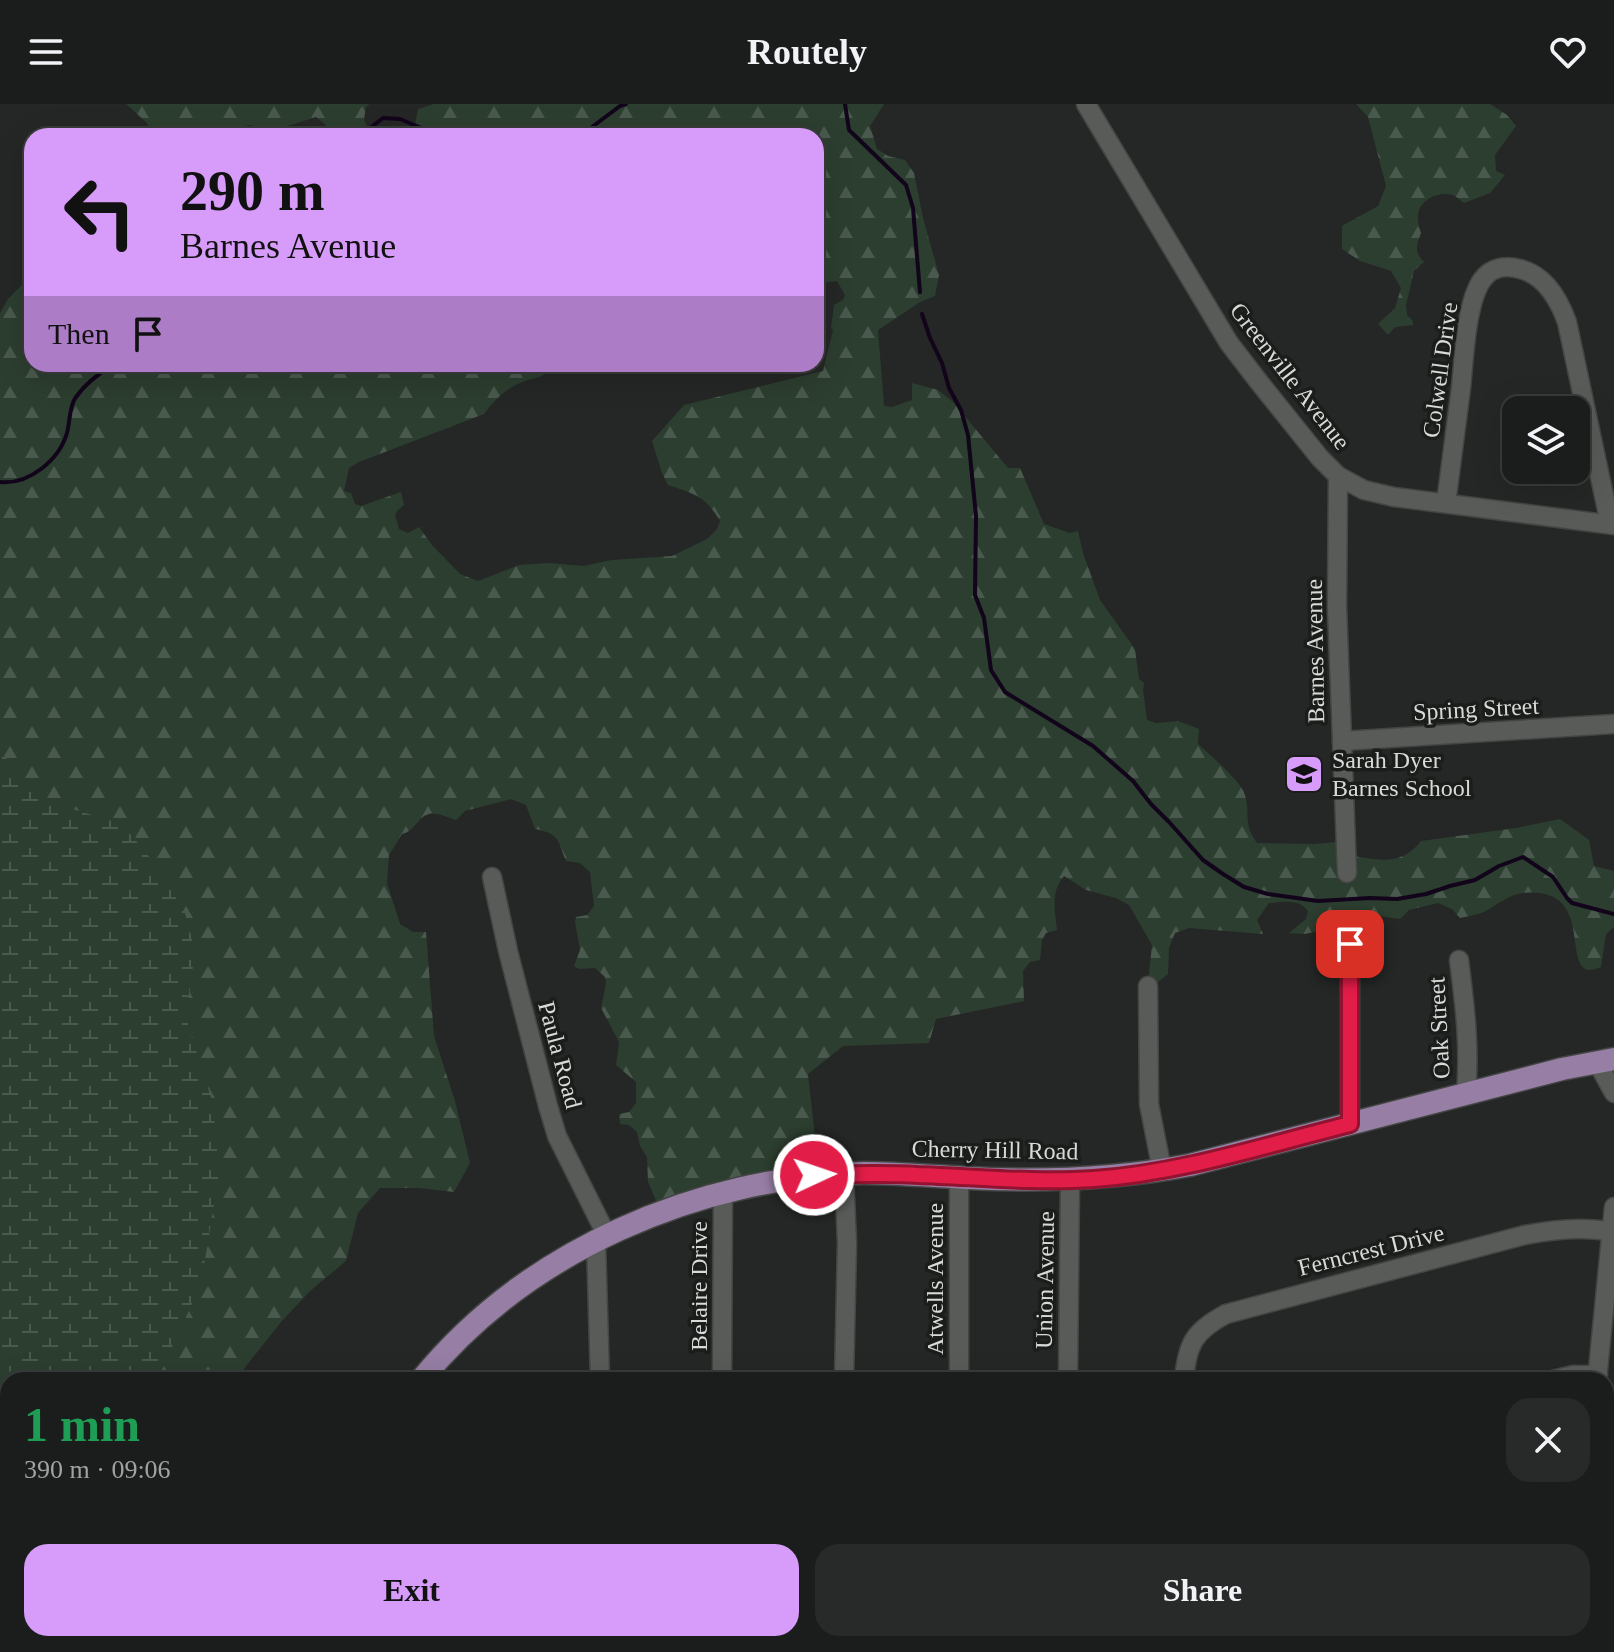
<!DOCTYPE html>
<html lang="en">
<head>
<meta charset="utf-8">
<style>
  body { margin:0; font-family:Georgia,serif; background:#282a29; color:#f1f3f6; height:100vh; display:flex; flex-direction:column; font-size:30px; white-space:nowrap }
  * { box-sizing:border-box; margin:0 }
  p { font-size:26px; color:#a0a2a3 }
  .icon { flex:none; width:44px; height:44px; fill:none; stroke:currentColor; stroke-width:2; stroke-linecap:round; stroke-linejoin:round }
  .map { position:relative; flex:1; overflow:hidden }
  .details { position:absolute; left:0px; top:1268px; width:1614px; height:280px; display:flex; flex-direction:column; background:#1b1d1c; border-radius:24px 24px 0 0; box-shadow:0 8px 32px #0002,0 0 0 2px #393b3b }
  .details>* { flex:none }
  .hud { position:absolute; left:24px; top:24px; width:800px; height:244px; border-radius:24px; box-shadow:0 8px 32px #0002,0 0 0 2px #393b3b; background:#d79bf9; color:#111; overflow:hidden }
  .buttons { position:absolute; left:1502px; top:292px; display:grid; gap:16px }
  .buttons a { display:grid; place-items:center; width:88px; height:88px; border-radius:16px; background:#1b1d1c; box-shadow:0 8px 32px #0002,0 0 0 2px #393b3b; font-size:40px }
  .pin { position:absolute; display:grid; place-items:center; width:68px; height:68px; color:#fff; margin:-34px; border-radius:16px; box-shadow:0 4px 12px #0006 }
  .me { position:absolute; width:88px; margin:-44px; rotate:87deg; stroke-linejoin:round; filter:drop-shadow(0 0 6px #0008) }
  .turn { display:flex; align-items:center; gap:28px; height:168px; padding:0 24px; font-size:36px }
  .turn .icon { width:104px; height:104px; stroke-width:2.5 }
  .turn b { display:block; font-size:56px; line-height:68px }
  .then { display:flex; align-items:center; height:76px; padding:0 24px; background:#0003; gap:16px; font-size:30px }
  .round { display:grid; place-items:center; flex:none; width:84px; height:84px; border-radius:24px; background:#282a29 }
  .head { display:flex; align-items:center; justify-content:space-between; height:136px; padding:0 24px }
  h1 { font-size:48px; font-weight:700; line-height:60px; color:#1e9e55 }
  .primary-button { display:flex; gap:16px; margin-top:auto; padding:16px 24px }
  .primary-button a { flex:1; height:92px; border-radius:24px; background:#d79bf9; color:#111; font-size:32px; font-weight:700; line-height:92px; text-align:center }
  .primary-button a+a { background:#282a29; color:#f1f3f6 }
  header { display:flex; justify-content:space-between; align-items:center; height:104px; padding:0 24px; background:#1b1d1c; font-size:36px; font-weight:700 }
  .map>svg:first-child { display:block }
  .forest { fill:url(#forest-firs) }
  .wetland { fill:url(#wetland-marsh) }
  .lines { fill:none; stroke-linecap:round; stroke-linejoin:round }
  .stream { stroke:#12041a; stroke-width:4 }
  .minor-casing { stroke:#434543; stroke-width:21 }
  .major-casing { stroke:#434543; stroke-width:25 }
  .minor { stroke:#595b59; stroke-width:18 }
  .major { stroke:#967ea4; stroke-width:22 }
  .route-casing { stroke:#92132f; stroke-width:20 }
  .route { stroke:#e11d48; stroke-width:14 }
  .labels { text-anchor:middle; stroke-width:7; stroke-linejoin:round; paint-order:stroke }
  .street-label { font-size:24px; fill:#d8dad9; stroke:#1b1d1b }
  .poi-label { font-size:24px; fill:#d8dad9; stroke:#1b1d1b; text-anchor:start }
</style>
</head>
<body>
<header><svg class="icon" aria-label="menu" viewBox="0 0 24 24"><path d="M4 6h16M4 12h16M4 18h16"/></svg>Routely<svg class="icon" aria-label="heart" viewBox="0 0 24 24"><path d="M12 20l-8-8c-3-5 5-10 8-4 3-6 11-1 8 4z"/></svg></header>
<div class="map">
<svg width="1614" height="1548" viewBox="0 0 1614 1548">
  <defs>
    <pattern id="forest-firs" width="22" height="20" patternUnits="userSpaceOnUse" patternTransform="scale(2)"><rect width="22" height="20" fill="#2c3e2f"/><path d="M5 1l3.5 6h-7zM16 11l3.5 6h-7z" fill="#4a594d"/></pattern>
    <pattern id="wetland-marsh" width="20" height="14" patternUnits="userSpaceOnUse" patternTransform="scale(2)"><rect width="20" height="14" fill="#2c3e2f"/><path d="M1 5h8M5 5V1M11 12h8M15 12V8" fill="none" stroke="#4a594d"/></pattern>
  </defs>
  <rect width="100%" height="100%" fill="#242725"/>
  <g class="forest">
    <path d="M 126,0 L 368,0 L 369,1 L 366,3 L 364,15 L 370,32 L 324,32 L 326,21 L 316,13 L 278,25 L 248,21 L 227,32 L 152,32 L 147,19 Z"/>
    <path d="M 434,0 L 884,0 L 870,22 L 877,45 L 888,52 L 905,56 L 914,69 L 923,114 L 939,171 L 935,192 L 920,198 L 878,226 L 884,302 L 892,303 L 912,296 L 912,279 L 938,286 L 953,298 L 1008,364 L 1020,364 L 1044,420 L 1070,429 L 1078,427 L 1083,449 L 1100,496 L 1135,545 L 1139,575 L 1144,579 L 1143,586 L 1147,616 L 1156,619 L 1178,617 L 1199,625 L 1198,640 C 1210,651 1241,677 1245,691 C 1251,712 1242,718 1257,739 L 1315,740 L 1346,737 L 1349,751 C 1377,756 1401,763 1421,737 L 1516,724 L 1560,715 L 1589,736 L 1594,762 L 1614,767 L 1614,823 L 1606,830 L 1601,863 C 1597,864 1593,866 1589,866 C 1562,862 1595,782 1523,789 C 1510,790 1495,802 1484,808 C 1476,811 1468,812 1460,814 L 1452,805 L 1438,799 L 1409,806 L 1400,815 L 1373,811 L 1362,813 L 1352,840 L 1343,828 L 1324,826 L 1305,830 L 1289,829 L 1306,815 L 1308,807 C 1299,794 1283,798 1269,799 L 1257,816 L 1263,830 L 1189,824 L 1175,829 L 1169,844 L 1168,870 L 1150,884 L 1148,879 L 1152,841 L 1129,801 L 1116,794 L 1086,786 L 1064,772 C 1050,789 1055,805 1057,826 L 1046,829 L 1042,836 L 1040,856 L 1030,858 L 1023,867 L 1024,897 L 936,915 L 929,939 L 843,942 L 808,970 L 819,1070 L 658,1101 L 648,1078 L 647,1053 L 640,1042 L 637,1028 L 629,1021 L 620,1020 L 619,1010 L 629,1008 L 636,999 L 636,978 L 616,961 L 619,938 L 601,904 L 606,879 L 605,873 L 595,864 L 579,865 L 574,862 L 580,846 L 575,818 L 576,813 L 587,811 L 594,802 L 590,768 L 580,759 L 566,757 C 557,735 560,730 535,725 L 526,701 L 511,695 L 465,707 L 456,716 C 448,714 437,708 429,710 C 417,713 416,727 402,730 L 389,751 L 387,779 L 400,820 L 413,828 L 426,828 L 434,932 L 455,997 L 470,1059 L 454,1088 L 419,1084 L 380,1084 L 358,1109 L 346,1157 L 310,1187 L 281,1218 L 235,1276 L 8,1276 L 8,1540 L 286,1540 L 282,1548 L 0,1548 L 0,209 L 8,195 L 32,171 L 32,260 L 554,260 C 543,276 537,272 520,279 C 504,286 494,297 484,310 L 359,358 L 349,364 L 344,387 L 351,389 L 355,400 L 361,402 L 401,388 L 404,401 L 397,407 L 395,411 L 399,425 L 408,429 L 419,423 L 432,441 L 460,470 L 478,477 L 519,461 L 549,459 L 583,462 L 612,456 L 672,452 L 707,435 L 717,425 L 720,417 C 705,392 695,390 668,381 L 662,369 L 652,337 L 684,301 L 823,267 L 833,226 L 831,224 L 834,201 L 843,196 L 845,191 L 837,177 L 816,179 L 816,32 L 413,32 L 418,5 Z"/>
    <path d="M 1356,0 L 1490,0 L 1507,11 L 1516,22 L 1495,51 L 1496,67 L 1505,71 L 1490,89 L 1464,99 C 1459,95 1454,90 1447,90 C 1432,89 1416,100 1418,116 C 1418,121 1420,125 1421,129 C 1416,142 1414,148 1424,158 L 1414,167 L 1406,201 L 1407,211 L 1413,217 L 1413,221 L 1395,223 L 1388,231 L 1378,220 L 1395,204 L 1401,184 L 1391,167 L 1360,157 L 1342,145 L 1342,122 L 1378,102 L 1386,82 L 1368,13 Z"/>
    <path d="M 813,1540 L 895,1540 L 895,1548 L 810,1548 Z"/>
  </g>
  <path class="wetland" d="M 0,648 L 49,698 L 122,720 L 157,762 L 185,809 L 195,847 L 186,914 L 213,1000 L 219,1070 L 201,1180 L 164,1261 L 147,1276 L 19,1276 L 0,1258 Z"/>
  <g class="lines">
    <g class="stream">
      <path d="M 845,0 L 849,26 L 906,81 L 913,104 L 920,188"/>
      <path d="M 360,32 L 383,14 L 400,15 L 440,32"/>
      <path d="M 580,32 L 620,2 L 626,0"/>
      <path d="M 922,210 L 930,234 L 942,259 L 949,284 L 961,306 L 968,331 L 976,412 L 975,491 L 984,514 L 991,566 L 1005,588 L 1093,642 L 1133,677 L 1151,700 L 1169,718 L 1203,756 L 1223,770 L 1244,783 L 1268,790 L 1318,797 L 1370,794 L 1397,795 L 1426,790 L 1450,782 L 1475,776 L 1499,762 L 1523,753 L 1553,773 L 1567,794 L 1572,799 L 1614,810"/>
      <path d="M 0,378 C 29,381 59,356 67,329 C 70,318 69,302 76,293 C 85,280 101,268 114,260"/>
    </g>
    <g class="minor-casing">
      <g id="minor">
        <path d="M 1086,0 L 1229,239 L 1259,278 L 1320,354 L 1338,372 L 1364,386 L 1394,393 L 1614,421"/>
        <path d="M 1338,372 L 1337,503 L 1347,769"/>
        <path d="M 1446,399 C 1451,361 1456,322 1461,284 C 1464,255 1466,199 1482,176 C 1491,163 1506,161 1520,165 C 1545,171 1559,196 1567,218 L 1610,420"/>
        <path d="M 1342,637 L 1614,620"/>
        <path d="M 492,773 L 508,847 L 548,1002 L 557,1032 L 607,1132"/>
        <path d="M 1459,856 C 1465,903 1470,942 1466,990"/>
        <path d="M 1148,882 L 1149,1000 L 1162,1066"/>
        <path d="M 1597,958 L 1614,989"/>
        <path d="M 1350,1020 L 1350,840"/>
        <path d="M 959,1073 L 959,1276"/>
        <path d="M 596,1138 L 600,1276"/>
        <path d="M 722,1276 L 723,1088"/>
        <path d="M 844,1276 L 847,1139 L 844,1070"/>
        <path d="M 1068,1276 L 1070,1076"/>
        <path d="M 1184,1276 C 1187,1240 1194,1227 1226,1210 L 1525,1131 C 1555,1125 1584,1122 1614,1128"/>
        <path d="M 1553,1276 L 1573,1271 L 1598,1271"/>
        <path d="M 1597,1276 L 1614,1103"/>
        <path d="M 1606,1451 L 1614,1452"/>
        <path d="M 728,1540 L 730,1548"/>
        <path d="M 956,1540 L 956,1548"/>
        <path d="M 1205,1540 L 1206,1548"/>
        <path d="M 559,1548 L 572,1540"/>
        <path d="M 1066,1548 L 1067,1540"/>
        <path d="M 1328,1548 L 1354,1540"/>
      </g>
    </g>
    <g class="major-casing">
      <g id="major">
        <path d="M 421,1276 C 526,1147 699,1072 864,1069 C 906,1069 949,1074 991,1075 C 1060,1077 1122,1074 1190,1061 L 1562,965 L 1614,955"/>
        <path d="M 281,1548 L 285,1540"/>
      </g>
    </g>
    <use href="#minor" class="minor"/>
    <use href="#major" class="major"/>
  </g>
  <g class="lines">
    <g class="route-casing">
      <path id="route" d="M 814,1071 C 849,1070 883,1069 918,1071 C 977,1073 1035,1079 1094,1075 C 1181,1069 1266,1041 1350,1020 L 1350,840"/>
    </g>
    <use href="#route" class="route"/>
  </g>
  <defs>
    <g id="school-square" transform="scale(2)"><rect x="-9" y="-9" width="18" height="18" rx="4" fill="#d79bf9" stroke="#1b1d1b"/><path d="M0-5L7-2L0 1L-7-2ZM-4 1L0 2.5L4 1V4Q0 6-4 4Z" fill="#111"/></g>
  </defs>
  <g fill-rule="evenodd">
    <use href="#school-square" x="1304" y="670"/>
  </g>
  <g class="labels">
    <g class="street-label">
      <text transform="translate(1440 266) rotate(-82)" y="8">Colwell Drive</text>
      <text transform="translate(1290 272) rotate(52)" y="8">Greenville Avenue</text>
      <text transform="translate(1315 547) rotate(-91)" y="8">Barnes Avenue</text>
      <text transform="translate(1476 605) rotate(-3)" y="8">Spring Street</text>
      <text transform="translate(1439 924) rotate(-93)" y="8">Oak Street</text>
      <text transform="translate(560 951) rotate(75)" y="8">Paula Road</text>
      <text transform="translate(995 1046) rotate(1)" y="8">Cherry Hill Road</text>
      <text transform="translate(1371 1146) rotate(-14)" y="8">Ferncrest Drive</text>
      <text transform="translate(935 1175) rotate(-90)" y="8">Atwells Avenue</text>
      <text transform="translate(1045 1176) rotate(-89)" y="8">Union Avenue</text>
      <text transform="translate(699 1182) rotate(-90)" y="8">Belaire Drive</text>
    </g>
    <g class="poi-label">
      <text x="1332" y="664">Sarah Dyer<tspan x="1332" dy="28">Barnes School</tspan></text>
    </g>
  </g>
</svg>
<div class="buttons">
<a><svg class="icon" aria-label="layers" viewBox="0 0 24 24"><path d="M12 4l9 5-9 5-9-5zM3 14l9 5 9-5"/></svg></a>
</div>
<div class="pin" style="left:1350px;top:840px;background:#d93025"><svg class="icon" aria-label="arrive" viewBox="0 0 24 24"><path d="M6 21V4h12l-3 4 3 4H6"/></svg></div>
<svg class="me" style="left:814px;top:1071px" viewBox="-20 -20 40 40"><circle r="17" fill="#e11d48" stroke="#fff" stroke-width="3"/><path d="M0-11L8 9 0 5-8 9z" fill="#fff"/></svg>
<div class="hud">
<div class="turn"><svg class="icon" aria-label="left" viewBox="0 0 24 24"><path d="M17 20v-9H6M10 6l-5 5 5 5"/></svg><div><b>290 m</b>Barnes Avenue</div></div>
<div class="then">Then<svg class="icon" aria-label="arrive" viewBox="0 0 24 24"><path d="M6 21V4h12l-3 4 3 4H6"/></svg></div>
</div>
<section class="details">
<div class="head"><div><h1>1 min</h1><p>390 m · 09:06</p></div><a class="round"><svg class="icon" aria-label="close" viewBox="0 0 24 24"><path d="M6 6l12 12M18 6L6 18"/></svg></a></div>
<div class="primary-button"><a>Exit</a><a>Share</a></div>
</section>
</div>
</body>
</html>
